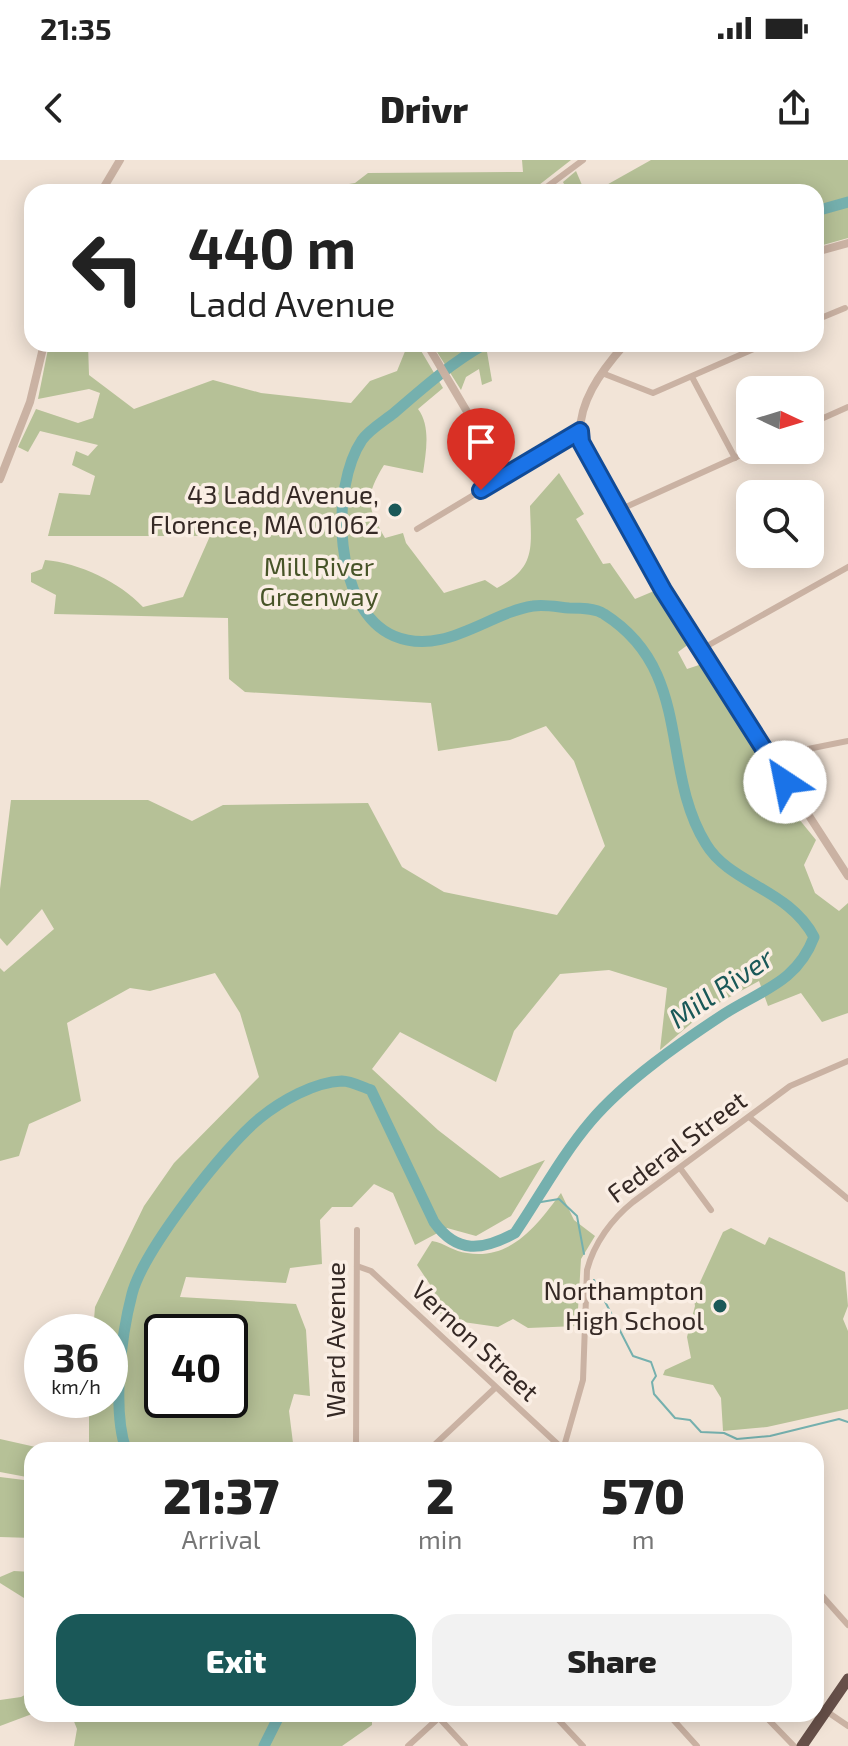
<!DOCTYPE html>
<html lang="en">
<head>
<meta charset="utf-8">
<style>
  body { margin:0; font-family:"Exo 2",sans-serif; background:#f2f2f2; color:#222; height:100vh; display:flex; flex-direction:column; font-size:30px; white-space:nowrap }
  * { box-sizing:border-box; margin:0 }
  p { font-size:26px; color:#767676 }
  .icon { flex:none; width:44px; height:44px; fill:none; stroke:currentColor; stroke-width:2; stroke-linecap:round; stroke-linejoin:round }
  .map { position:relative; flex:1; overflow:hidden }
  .side { position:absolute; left:24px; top:1282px; width:800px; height:280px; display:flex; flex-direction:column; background:#fff; border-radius:24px; box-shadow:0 4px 20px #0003 }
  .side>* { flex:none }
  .hud { position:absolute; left:24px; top:24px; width:800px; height:168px; border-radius:24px; box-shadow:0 4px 20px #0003; background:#fff; color:#222; overflow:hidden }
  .needle { width:52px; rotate:94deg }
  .tools { position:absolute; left:736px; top:216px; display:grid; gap:16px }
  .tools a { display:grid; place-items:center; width:88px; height:88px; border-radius:16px; background:#fff; box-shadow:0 4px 20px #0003; font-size:40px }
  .speed { position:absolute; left:24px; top:1154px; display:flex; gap:16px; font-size:40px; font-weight:700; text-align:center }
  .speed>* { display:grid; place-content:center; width:104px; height:104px; border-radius:50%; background:#fff; box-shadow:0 4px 20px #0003; line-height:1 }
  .speed small { font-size:20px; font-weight:400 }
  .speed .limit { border:4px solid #111; border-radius:12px; background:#fff; color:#111 }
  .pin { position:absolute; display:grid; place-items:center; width:68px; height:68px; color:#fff; margin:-82px -34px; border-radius:50% 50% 50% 0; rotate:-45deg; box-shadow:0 0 8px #0007 }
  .pin .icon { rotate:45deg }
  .me { position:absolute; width:88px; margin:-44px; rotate:326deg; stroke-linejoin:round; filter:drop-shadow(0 0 6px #0008) }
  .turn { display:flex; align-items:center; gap:28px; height:168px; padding:0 32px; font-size:36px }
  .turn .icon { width:104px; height:104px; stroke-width:2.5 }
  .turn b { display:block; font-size:56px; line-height:68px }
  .eta { display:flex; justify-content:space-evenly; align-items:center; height:136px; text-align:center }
  .eta b { font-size:48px; font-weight:800; line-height:56px }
  .primary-button { display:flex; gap:16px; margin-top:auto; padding:16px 32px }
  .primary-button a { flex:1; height:92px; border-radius:24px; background:#1a5858; color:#fff; font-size:32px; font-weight:800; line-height:92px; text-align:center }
  .primary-button a+a { background:#f2f2f2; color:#222 }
  .status { display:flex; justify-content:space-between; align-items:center; height:56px; padding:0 40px; background:#fff; direction:ltr }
  .status svg { height:22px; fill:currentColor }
  header { display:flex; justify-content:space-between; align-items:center; height:104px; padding:0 32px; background:#fff; font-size:36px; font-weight:800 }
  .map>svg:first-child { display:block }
  .green { fill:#b6c197; fill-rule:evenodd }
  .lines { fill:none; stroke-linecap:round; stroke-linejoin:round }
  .stream { stroke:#75b0ae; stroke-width:2 }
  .river { stroke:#75b0ae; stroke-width:11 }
  .minor { stroke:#cab2a3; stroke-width:6 }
  .tertiary { stroke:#cab2a3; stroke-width:8 }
  .trunk { stroke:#675049; stroke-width:11 }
  .route-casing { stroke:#114b97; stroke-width:20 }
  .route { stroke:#1a73e8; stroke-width:14 }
  .poi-dot { fill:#1a5858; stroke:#faeee4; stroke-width:3 }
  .labels { text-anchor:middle; stroke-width:7; stroke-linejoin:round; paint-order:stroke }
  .poi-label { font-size:26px; fill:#352925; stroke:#faeee4; text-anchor:end }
  .park-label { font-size:26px; fill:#475428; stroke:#faeee4 }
  .street-label { font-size:26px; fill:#352925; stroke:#faeee4 }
  .water-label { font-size:28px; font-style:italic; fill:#1a5858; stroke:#faeee4 }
</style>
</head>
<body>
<div class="status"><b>21:35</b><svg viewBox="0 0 49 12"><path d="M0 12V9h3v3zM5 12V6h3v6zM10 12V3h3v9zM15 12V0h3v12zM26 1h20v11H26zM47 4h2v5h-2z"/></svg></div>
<header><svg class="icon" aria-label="back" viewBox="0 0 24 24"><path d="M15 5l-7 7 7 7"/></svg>Drivr<svg class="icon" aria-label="share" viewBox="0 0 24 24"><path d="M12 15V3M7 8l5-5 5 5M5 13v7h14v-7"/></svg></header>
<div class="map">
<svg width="848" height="1586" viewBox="0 0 848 1586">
  <rect width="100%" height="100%" fill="#f2e4d7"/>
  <g class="green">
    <path d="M 522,0 L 571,0 L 530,32 L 522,32 L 517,26 L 433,32 L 300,32 L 355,23 L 368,13 L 523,12 Z"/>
    <path d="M 651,0 L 848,0 L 848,78 L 816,87 L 816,32 L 594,32 Z"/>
    <path d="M 576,11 L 585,32 L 568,32 L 563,22 Z"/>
    <path d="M 49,184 L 88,184 L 89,215 L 134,249 L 213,220 L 261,233 L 351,243 L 370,221 L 397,211 L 408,184 L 417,184 L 443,228 L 418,249 C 431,266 426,292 423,313 L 384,305 C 364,338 367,346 385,378 L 403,373 L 406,383 L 444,433 L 485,420 L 497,428 C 537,407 531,387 530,346 L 559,313 L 584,354 L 576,359 L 603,404 L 610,403 L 635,439 L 654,431 L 689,484 L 678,492 L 687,509 L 702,504 L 785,642 L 816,680 L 804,705 L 815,733 L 839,751 L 848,743 L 848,853 L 822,862 L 801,833 L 768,846 L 759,821 L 708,849 L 660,890 L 667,828 L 609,810 L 560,814 L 514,871 L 496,922 L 400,872 L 372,909 L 438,970 L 500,1018 L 545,1000 L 511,1056 L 476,1076 L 447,1068 L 415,1085 L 393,1033 L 374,1024 L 352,1047 L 332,1047 L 320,1060 L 322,1104 L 290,1108 L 286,1123 L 186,1117 L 180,1137 L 296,1144 L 306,1170 L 310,1236 L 294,1234 L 289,1251 L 293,1283 L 280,1290 L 89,1290 L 89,1240 L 110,1240 L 110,1172 L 93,1172 L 95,1147 L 144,1046 L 174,1003 L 259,917 L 240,853 L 215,813 L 150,831 L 130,828 L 67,863 L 81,941 L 29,964 L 19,996 L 0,1001 L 0,808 L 4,812 L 54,769 L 42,749 L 7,786 L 0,778 L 0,729 L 11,640 L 148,640 L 192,661 L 223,645 L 368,643 L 402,707 L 444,732 L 557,755 L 605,686 L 574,601 L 546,566 L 510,580 L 438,591 L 431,543 L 245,532 L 229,519 L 228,458 L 54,454 L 56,435 L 31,422 L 31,413 L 42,409 L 45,400 C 79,403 120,422 143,447 L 183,437 L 210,376 L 48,376 L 59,333 L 90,335 L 95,316 L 72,305 L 76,291 L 88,296 L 98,285 L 40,271 L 28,292 L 18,287 L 36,249 L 78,263 L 93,258 L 100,233 L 89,229 L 38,239 ZM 162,1172 L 230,1172 L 230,1240 L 162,1240 Z"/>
    <path d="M 432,184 L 507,184 L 487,192 L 492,221 L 482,225 L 479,209 L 466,217 L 461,230 Z"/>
    <path d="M 561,1033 L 574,1060 L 595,1076 L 581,1099 L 577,1166 L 528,1168 L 513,1159 L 498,1167 L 442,1159 L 433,1129 L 417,1105 L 432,1081 C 445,1083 454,1092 467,1093 C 512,1100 537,1065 561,1033 Z"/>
    <path d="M 731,1068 L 765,1085 L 769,1077 L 845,1112 L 848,1146 L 843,1159 L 848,1171 L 848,1249 L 767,1267 L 723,1271 L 721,1238 L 713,1225 L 663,1215 L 665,1210 L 691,1198 L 687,1177 L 695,1146 L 692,1128 L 696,1131 L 723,1072 Z"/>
    <path d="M 0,1279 L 49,1290 L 32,1290 L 32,1318 L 0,1312 Z"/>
    <path d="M 0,1317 L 32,1321 L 32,1378 L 0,1377 Z"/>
    <path d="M 14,1411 L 32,1412 L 32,1443 L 0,1423 L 0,1417 Z"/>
    <path d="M 32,1531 L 32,1554 L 0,1566 L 0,1540 L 21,1537 Z"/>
    <path d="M 71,1554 L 372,1554 L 372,1565 L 342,1586 L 74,1586 L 77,1569 Z"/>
  </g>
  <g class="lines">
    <g class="stream">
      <path d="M 535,1043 L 559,1039 L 577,1056 L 584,1094"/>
      <path d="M 594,1120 L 633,1196 L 651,1202 L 656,1216 L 652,1222 L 654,1234 L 675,1258 L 690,1260 L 701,1272 L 724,1273 L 737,1279 L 770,1276 L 839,1259 L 848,1262"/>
    </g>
    <g class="river">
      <path d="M 816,51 L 848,42"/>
      <path d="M 126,1290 C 112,1249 121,1176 132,1134 C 143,1091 225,986 260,958 C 281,941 314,922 342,921 C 351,921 362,927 371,930 L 434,1062 C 457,1094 482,1091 515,1073 C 540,1036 562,995 591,961 C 625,921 680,883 724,854 C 762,830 797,822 814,777 C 789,729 730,724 706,684 C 659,608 694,511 604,454 C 595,448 580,448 569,448 C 558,447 544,444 533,446 C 488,453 444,497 394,476 C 333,450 330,327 362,280 C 369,270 384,261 394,253 C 423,228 451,203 485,184"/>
      <path d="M 264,1586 L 280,1554"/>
    </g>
    <g class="minor">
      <path d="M 540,32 L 583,0"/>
      <path d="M 816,160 L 845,148"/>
      <path d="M 602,213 L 653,233 L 765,184"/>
      <path d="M 692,217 L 735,298"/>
      <path d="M 810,264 L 848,247"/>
      <path d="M 617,351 L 752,290"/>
      <path d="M 417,369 L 505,316"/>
      <path d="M 700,490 L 848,407"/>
      <path d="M 768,597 L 848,581"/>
      <path d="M 749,957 L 848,1039"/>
      <path d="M 680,1008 L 711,1050"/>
      <path d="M 357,1106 L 371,1111 L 564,1290"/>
      <path d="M 356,1290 L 357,1070"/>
      <path d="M 429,1290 L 495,1228"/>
      <path d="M 563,1290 L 583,1220 L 587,1110 C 594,1083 612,1059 633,1042 L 790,926 L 848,901"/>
      <path d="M 816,1429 L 848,1465"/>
      <path d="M 826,1551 L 848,1566"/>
      <path d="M 553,1554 L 583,1586"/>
      <path d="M 668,1554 L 697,1586"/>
      <path d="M 763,1554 L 794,1586"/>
      <path d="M 439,1558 L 465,1586"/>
      <path d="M 408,1586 L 443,1554"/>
    </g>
    <g class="tertiary">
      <path d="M 101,32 L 120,0"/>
      <path d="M 816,92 L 848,83"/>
      <path d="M 427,184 L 505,316 L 580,271"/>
      <path d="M 625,184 C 602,210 575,245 581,282 L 663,430 L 848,716"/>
      <path d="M 0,319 L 30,242 L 44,184"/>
    </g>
    <path class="trunk" d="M 802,1586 L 848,1519"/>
  </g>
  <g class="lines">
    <g class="route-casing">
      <path id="route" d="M 481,330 L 580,271 L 581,282 L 663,430 L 785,622"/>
    </g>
    <use href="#route" class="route"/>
  </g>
  <g class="poi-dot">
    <circle cx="395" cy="350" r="8"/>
    <circle cx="720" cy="1146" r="8"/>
  </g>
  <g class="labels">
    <g class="poi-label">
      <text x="379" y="344">43 Ladd Avenue,<tspan x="379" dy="30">Florence, MA 01062</tspan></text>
      <text x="704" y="1140">Northampton<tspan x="704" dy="30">High School</tspan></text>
    </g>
    <g class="park-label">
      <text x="319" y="416">Mill River<tspan x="319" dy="30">Greenway</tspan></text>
    </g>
    <g class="street-label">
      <text transform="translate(677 987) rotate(-37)" y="9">Federal Street</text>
      <text transform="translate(336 1180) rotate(-90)" y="9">Ward Avenue</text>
      <text transform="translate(475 1181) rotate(43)" y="9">Vernon Street</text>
    </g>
    <g class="water-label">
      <text transform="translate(721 828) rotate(-34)" y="10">Mill River</text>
    </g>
  </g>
</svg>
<div class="tools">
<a><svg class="needle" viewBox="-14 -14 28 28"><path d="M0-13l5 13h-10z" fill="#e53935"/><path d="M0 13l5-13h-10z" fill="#767676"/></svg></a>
<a><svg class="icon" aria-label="search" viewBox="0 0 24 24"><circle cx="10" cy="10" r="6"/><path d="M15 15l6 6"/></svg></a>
</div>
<div class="speed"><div>36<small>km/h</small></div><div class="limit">40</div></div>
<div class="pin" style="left:481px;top:330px;background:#d93025"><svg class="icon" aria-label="arrive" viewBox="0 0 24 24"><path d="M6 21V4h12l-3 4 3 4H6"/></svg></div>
<svg class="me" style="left:785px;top:622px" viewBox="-20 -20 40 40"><circle r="19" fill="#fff"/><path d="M0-13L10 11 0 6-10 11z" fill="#1a73e8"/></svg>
<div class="hud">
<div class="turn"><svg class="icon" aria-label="left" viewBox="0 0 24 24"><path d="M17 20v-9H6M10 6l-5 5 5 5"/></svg><div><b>440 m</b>Ladd Avenue</div></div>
</div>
<section class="side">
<div class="eta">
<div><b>21:37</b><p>Arrival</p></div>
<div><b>2</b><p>min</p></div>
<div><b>570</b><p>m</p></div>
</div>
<div class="primary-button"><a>Exit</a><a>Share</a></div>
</section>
</div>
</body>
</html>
